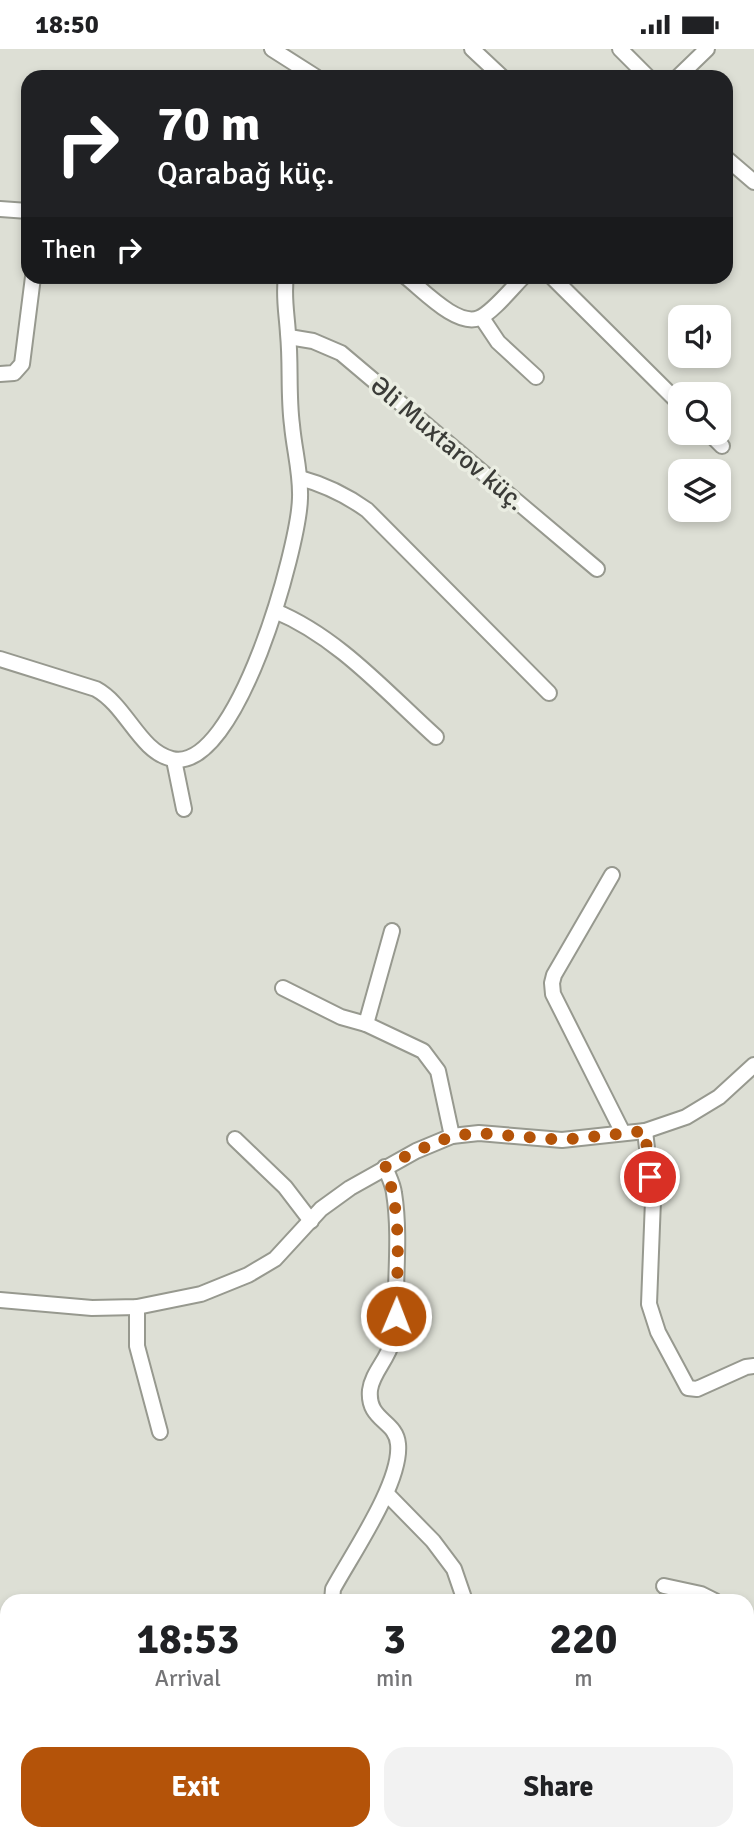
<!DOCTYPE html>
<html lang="en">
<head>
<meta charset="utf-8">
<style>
  body { margin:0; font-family:Signika,sans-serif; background:#f2f2f2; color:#202124; height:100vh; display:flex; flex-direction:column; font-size:26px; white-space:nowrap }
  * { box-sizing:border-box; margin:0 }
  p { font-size:23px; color:#757577 }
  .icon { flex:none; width:38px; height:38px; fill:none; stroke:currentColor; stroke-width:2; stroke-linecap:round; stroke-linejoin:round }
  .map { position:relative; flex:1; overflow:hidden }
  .panel { position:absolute; left:0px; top:1545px; width:754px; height:247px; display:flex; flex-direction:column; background:#fff; border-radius:21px 21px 0 0; box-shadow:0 4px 10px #0003 }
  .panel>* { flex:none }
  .banner { position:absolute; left:21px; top:21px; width:712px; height:214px; border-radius:21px; box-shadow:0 4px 10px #0003; background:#202124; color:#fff; overflow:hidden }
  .controls { position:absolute; left:668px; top:256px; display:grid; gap:14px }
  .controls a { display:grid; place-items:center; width:63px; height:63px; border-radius:14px; background:#fff; box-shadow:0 4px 10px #0003; font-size:35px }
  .pin { position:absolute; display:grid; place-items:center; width:60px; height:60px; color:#fff; margin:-30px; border:4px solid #fff; border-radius:50%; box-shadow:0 2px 7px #0007 }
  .me { position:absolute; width:77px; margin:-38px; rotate:1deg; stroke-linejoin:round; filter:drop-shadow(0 0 5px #0008) }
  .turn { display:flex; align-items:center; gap:24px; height:147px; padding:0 21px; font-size:32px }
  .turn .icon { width:91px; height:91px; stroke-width:2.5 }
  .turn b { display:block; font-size:49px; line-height:60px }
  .then { display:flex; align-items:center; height:66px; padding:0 21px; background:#0003; gap:14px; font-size:26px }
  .eta { display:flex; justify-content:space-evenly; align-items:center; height:119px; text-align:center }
  .eta b { font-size:42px; font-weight:700; line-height:49px }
  .action { display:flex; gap:14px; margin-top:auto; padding:14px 21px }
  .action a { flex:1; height:80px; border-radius:21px; background:#b45309; color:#fff; font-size:28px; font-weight:700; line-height:80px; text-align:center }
  .action a+a { background:#f2f2f2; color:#202124 }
  .status { display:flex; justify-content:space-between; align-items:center; height:49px; padding:0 35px; background:#fff; direction:ltr }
  .status svg { height:19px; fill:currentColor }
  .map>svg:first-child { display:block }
  .building { fill:#9ba39a }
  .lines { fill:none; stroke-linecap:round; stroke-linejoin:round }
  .minor-casing { stroke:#97998f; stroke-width:18 }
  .minor { stroke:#fff; stroke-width:14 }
  .route { stroke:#b45309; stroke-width:12; stroke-dasharray:0 21.6 }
  .labels { text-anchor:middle; stroke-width:7; stroke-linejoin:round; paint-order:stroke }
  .street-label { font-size:26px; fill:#3b3c38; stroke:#eaede2 }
</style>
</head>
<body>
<div class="status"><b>18:50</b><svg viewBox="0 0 49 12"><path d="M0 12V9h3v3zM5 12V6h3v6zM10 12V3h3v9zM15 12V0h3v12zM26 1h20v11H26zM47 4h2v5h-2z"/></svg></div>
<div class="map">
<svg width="754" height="1791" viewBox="0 0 754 1791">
  <rect width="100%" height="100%" fill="#dddfd5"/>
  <g class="building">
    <rect x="390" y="1785" width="23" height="6"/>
    <path d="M 533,1785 L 552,1785 L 551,1791 L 533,1791 Z"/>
  </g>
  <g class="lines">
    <g class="minor-casing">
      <g id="minor">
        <path d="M 272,0 L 316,28"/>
        <path d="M 472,0 L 502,28"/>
        <path d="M 620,0 L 648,28"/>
        <path d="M 678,28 L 707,0"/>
        <path d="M 726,109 L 754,133"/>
        <path d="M 0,160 L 28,162"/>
        <path d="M 406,228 C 423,241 457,278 479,269 C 492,264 513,238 523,228"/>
        <path d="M 552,228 L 681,356"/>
        <path d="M 482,269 L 498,293 L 536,328"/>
        <path d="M 289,288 L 313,292 L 341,304 L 597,520"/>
        <path d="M 0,325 L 14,324 L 22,315 L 33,228"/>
        <path d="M 708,383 L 722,397"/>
        <path d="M 300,429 C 326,436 346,446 367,461 L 549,644"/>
        <path d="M 275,562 C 338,588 386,643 436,688"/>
        <path d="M 0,610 L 96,640 C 127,657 139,702 172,710 C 237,725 299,497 300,449 C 301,424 294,400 292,376 C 288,346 291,315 288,285 C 287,266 283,247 286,228"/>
        <path d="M 174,711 L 184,760"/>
        <path d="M 612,826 L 554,926 L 552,934 L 553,945 L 623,1084"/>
        <path d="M 283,939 L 341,968 L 366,975 L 423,1002 L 438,1022 L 452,1087"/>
        <path d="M 366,975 L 392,882"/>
        <path d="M 645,1082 L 653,1151 L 649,1255 L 658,1283 L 688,1339 L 697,1340 L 746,1318 L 754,1317"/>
        <path d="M 235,1090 L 285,1138 L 311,1172"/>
        <path d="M 0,1251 L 92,1259 L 137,1258 L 201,1245 L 248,1226 L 275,1210 L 321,1160 L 350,1139 L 416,1102 L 452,1087 L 479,1084 L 562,1091 L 645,1082 L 686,1068 L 719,1048 L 754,1016"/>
        <path d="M 137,1258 L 137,1297 L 160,1383"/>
        <path d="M 387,1445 L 433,1492 L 454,1520 L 465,1552"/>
        <path d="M 664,1537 L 701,1545 L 715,1552"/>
        <path d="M 332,1552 L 333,1540 C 352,1505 402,1433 398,1395 C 396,1371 367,1372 370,1341 C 372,1324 388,1310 392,1293 C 397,1276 396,1257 396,1240 C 397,1208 399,1175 394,1144 C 393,1135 388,1126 385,1118"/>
        <path d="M 747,1600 L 754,1590"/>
        <path d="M 570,1785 L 572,1791"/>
        <path d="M 717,1791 L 719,1785"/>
      </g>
    </g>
    <use href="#minor" class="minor"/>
  </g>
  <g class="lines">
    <path class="route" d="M 396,1267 C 397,1218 403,1165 385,1118 L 416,1102 L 452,1087 L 479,1084 L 562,1091 L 645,1082 L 650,1128"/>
  </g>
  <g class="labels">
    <g class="street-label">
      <text transform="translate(448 394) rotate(40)" y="9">Əli Muxtarov küç.</text>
    </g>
  </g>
</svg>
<div class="controls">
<a><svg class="icon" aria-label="sound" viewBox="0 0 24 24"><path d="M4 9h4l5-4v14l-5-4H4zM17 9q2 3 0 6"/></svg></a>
<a><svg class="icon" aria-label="search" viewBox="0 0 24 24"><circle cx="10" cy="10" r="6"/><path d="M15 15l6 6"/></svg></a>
<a><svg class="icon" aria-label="layers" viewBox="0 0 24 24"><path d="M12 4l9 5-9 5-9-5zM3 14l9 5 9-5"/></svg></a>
</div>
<div class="pin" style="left:650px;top:1128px;background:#d93025"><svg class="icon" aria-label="arrive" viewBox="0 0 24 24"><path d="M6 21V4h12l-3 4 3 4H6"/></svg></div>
<svg class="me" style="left:396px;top:1267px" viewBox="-20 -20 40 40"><circle r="17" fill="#b45309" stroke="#fff" stroke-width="3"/><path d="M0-11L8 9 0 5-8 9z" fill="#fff"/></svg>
<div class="banner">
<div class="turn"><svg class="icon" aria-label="right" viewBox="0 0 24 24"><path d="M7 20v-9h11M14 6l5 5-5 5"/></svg><div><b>70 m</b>Qarabağ küç.</div></div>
<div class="then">Then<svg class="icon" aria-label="right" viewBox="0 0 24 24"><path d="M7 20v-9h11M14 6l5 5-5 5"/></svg></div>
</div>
<section class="panel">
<div class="eta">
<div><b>18:53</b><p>Arrival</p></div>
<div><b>3</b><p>min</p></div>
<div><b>220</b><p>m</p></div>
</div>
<div class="action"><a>Exit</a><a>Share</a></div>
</section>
</div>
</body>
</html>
